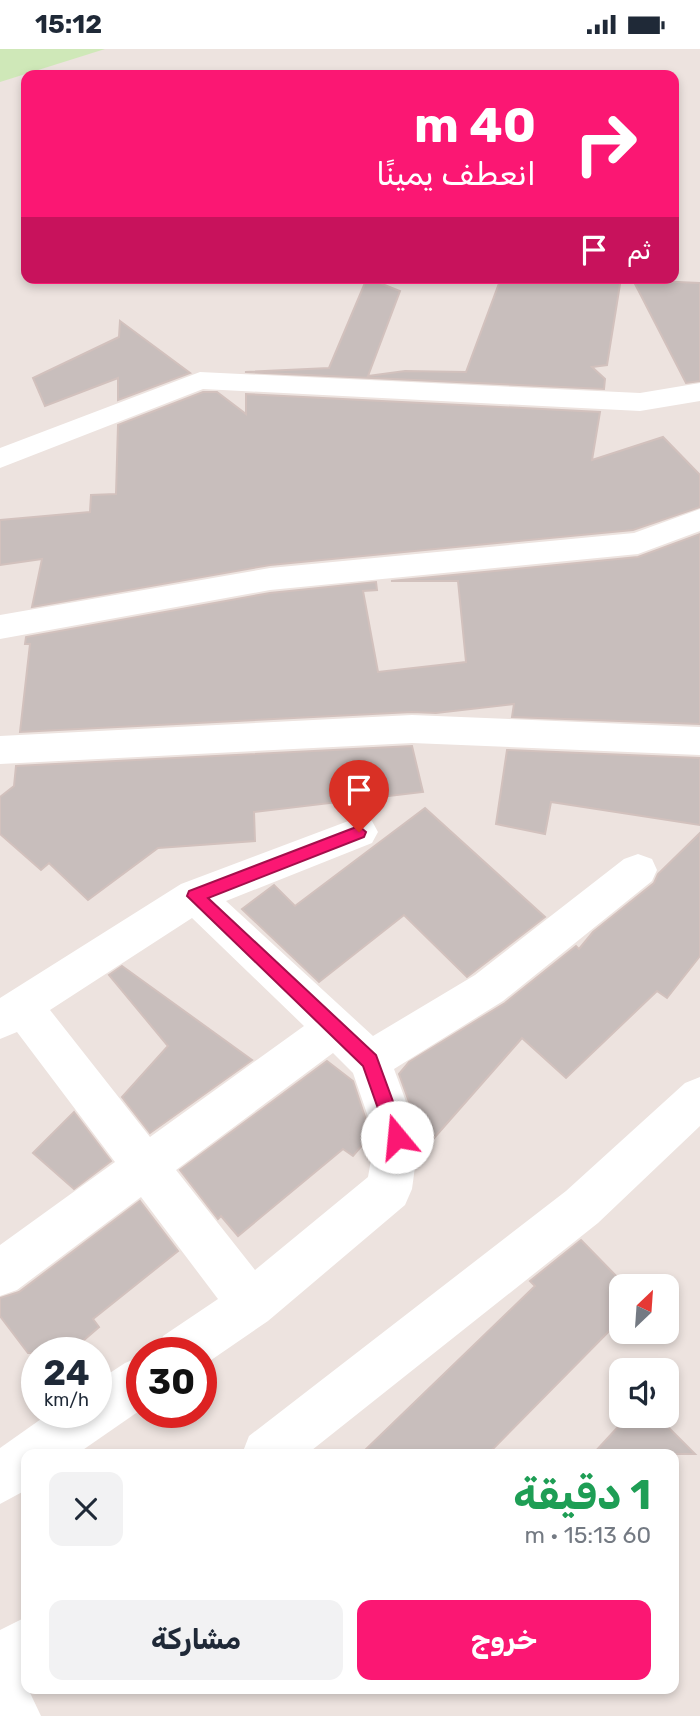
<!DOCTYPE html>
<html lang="ar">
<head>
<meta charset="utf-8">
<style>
  body { margin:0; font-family:Rubik,"Noto Sans Arabic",sans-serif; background:#f2f2f3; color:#1f2937; direction:rtl; height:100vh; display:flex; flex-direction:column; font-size:26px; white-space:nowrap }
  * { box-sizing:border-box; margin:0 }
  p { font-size:23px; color:#747a83 }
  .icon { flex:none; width:38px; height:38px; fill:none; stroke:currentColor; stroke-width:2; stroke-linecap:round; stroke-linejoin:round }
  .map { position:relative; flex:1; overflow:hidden; direction:ltr }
  .panel { position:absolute; left:21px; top:1400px; width:658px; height:245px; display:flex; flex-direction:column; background:#fff; border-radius:14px; box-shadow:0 4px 10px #0003; direction:rtl }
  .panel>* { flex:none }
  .guide { position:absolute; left:21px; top:21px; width:658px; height:214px; border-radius:14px; box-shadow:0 4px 10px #0003; direction:rtl; background:#fb1773; color:#fff; overflow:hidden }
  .needle { width:46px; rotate:25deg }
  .tools { position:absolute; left:609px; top:1225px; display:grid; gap:14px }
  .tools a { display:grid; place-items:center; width:70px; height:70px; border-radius:14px; background:#fff; box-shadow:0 4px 10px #0003; font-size:35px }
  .speed { position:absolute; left:21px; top:1288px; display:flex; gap:14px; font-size:35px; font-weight:700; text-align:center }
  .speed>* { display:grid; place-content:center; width:91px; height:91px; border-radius:50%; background:#fff; box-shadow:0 4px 10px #0003; line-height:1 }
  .speed small { font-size:18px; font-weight:400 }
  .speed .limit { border:10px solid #d22; background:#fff; color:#111 }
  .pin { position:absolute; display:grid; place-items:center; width:60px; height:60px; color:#fff; margin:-72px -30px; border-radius:50% 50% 50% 0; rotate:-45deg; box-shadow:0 0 7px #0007 }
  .pin .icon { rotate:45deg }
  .me { position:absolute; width:77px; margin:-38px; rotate:343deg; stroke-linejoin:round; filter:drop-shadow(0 0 5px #0008) }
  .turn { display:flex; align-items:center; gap:24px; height:147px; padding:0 28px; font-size:32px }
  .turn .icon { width:91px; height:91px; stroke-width:2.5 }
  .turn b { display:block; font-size:49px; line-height:60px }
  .then { display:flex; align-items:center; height:66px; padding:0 28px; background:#0003; gap:14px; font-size:26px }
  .round { display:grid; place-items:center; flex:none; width:74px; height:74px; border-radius:14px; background:#f2f2f3 }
  .overview { display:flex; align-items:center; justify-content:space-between; height:119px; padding:0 28px }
  h1 { font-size:42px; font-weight:700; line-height:52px; color:#1e9e55 }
  .primary-button { display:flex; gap:14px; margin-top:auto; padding:14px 28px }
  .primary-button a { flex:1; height:80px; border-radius:14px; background:#fb1773; color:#fff; font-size:28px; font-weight:700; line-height:80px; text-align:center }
  .primary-button a+a { background:#f2f2f3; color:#1f2937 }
  .status { display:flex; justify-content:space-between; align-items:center; height:49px; padding:0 35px; background:#fff; direction:ltr }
  .status svg { height:19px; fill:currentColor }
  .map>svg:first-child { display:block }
  .green { fill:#cfe8b8 }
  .building { fill:#c8bebc; stroke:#d2c1bd; stroke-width:2 }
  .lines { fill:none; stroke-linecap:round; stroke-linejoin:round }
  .minor { fill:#fff; fill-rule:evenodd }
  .route { fill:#fb1773; stroke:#a30f4b; stroke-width:2 }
</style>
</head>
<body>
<div class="status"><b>15:12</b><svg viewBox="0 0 49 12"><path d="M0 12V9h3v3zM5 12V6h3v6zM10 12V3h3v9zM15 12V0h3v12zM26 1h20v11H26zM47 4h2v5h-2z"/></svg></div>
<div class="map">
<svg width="700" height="1667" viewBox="0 0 700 1667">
  <rect width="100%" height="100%" fill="#ede3df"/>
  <path class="green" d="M 0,0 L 105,0 L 0,33 Z"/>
  <g class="building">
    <path d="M 367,229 L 400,242 L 368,327 L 405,322 L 466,323 L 501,229 L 621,229 L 607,316 L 592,318 L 605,330 L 604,340 L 245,323 L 329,319 Z"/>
    <path d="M 633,231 L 700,234 L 700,332 L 686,334 Z"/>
    <path d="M 120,272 L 190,324 L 118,351 L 118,329 L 45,357 L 33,329 L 119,288 Z"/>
    <path d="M 203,343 L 217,343 L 246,365 L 246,345 L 600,363 L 592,411 L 663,388 L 700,426 L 700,458 L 633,481 L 270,516 L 32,558 L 42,510 L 0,516 L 0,471 L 90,463 L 91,446 L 116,445 L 118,376 Z"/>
    <path d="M 700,485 L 700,675 L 512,668 L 514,655 L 436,664 L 412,663 L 20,683 L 30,595 L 25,595 L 26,588 L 270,544 L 376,533 L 377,541 L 363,542 L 378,623 L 466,613 L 458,532 L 391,532 L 638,508 Z"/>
    <path d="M 412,697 L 423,743 L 254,763 L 255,792 L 158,799 L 88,851 L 49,814 L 41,821 L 0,785 L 0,748 L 14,737 L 16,717 Z"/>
    <path d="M 507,701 L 700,709 L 700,776 L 551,753 L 545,785 L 496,775 Z"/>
    <path d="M 425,759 L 545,868 L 467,928 L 404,866 L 319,933 L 242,860 L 274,836 L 295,857 Z"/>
    <path d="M 700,784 L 700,907 L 667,949 L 657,942 L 566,1029 L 522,989 L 434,1089 L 417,1075 L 399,1025 L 409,1013 L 505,954 L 576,897 L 579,900 L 593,883 L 654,834 L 658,825 Z"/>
    <path d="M 122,917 L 252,1011 L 150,1084 L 122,1048 L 168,997 L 109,926 Z"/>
    <path d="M 327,1012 L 353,1032 L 371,1086 L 353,1107 L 343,1100 L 238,1187 L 221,1167 L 218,1170 L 180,1121 Z"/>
    <path d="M 74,1063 L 111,1112 L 74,1140 L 33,1104 Z"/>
    <path d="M 140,1152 L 178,1202 L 93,1270 L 99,1278 L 69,1304 L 28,1304 L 0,1267 L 0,1249 L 19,1243 Z"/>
    <path d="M 581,1191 L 626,1237 L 621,1237 L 621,1270 L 488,1405 L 361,1405 L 535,1237 L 530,1232 Z"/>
    <path d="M 628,1367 L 657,1367 L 695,1405 L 593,1405 Z"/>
  </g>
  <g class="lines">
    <g class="minor">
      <path d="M 200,323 L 640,344 L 700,334 L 700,352 L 640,362 L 203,340 L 0,419 L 0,399 Z"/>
      <path d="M 700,460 L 700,482 L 638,505 L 270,541 L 0,590 L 0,566 L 270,519 L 634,484 Z"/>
      <path d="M 412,666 L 700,678 L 700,706 L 412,694 L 0,715 L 0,687 Z"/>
      <path d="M 359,768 L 372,772 L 378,783 L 372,794 L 226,852 L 373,987 L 475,926 L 624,810 L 638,805 L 652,810 L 657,821 L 652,832 L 503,952 L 394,1020 L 419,1088 L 412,1140 L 405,1156 L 268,1272 L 201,1318 L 201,1304 L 156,1304 L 163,1287 L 218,1250 L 141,1148 L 17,1241 L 0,1247 L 0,1196 L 115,1113 L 17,983 L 0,990 L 0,949 L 181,835 ZM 192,869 L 304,977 L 150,1088 L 50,961 ZM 333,1004 L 353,1024 L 375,1088 L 368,1128 L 255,1221 L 176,1121 Z"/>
      <path d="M 700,1028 L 700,1077 L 598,1174 L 307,1405 L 242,1405 L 249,1387 L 566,1142 L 685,1034 Z"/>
      <path d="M 142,1307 L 142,1360 L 77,1405 L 26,1405 L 26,1441 L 0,1455 L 0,1399 L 51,1363 L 96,1363 L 96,1333 L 125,1314 Z"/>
      <path d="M 26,1568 L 24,1631 L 41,1667 L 0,1667 L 0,1581 Z"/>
    </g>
  </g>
  <path class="route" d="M 359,777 L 366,783 L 364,788 L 208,849 L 376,1006 L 406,1088 L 403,1094 L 397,1096 L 390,1094 L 388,1088 L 363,1017 L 187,847 L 189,842 Z"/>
</svg>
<div class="tools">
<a><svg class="needle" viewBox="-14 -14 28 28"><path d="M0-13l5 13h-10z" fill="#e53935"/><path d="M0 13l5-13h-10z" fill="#747a83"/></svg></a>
<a><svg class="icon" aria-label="sound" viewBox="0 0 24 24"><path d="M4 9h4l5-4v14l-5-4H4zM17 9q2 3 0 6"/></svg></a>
</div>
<div class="speed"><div>24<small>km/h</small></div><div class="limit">30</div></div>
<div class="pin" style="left:359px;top:783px;background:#d93025"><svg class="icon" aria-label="arrive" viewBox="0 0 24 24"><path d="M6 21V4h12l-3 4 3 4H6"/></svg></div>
<svg class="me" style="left:397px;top:1088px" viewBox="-20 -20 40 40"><circle r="19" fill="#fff"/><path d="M0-13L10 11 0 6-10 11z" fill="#fb1773"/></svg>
<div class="guide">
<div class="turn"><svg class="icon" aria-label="right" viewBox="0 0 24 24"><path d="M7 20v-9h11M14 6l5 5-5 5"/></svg><div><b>40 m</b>انعطف يمينًا</div></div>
<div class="then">ثم<svg class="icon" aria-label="arrive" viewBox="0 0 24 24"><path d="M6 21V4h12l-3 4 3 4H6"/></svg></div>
</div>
<section class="panel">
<div class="overview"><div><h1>1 دقيقة</h1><p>60 m · 15:13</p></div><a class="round"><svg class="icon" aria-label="close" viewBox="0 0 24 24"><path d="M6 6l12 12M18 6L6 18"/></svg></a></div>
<div class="primary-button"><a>خروج</a><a>مشاركة</a></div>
</section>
</div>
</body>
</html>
